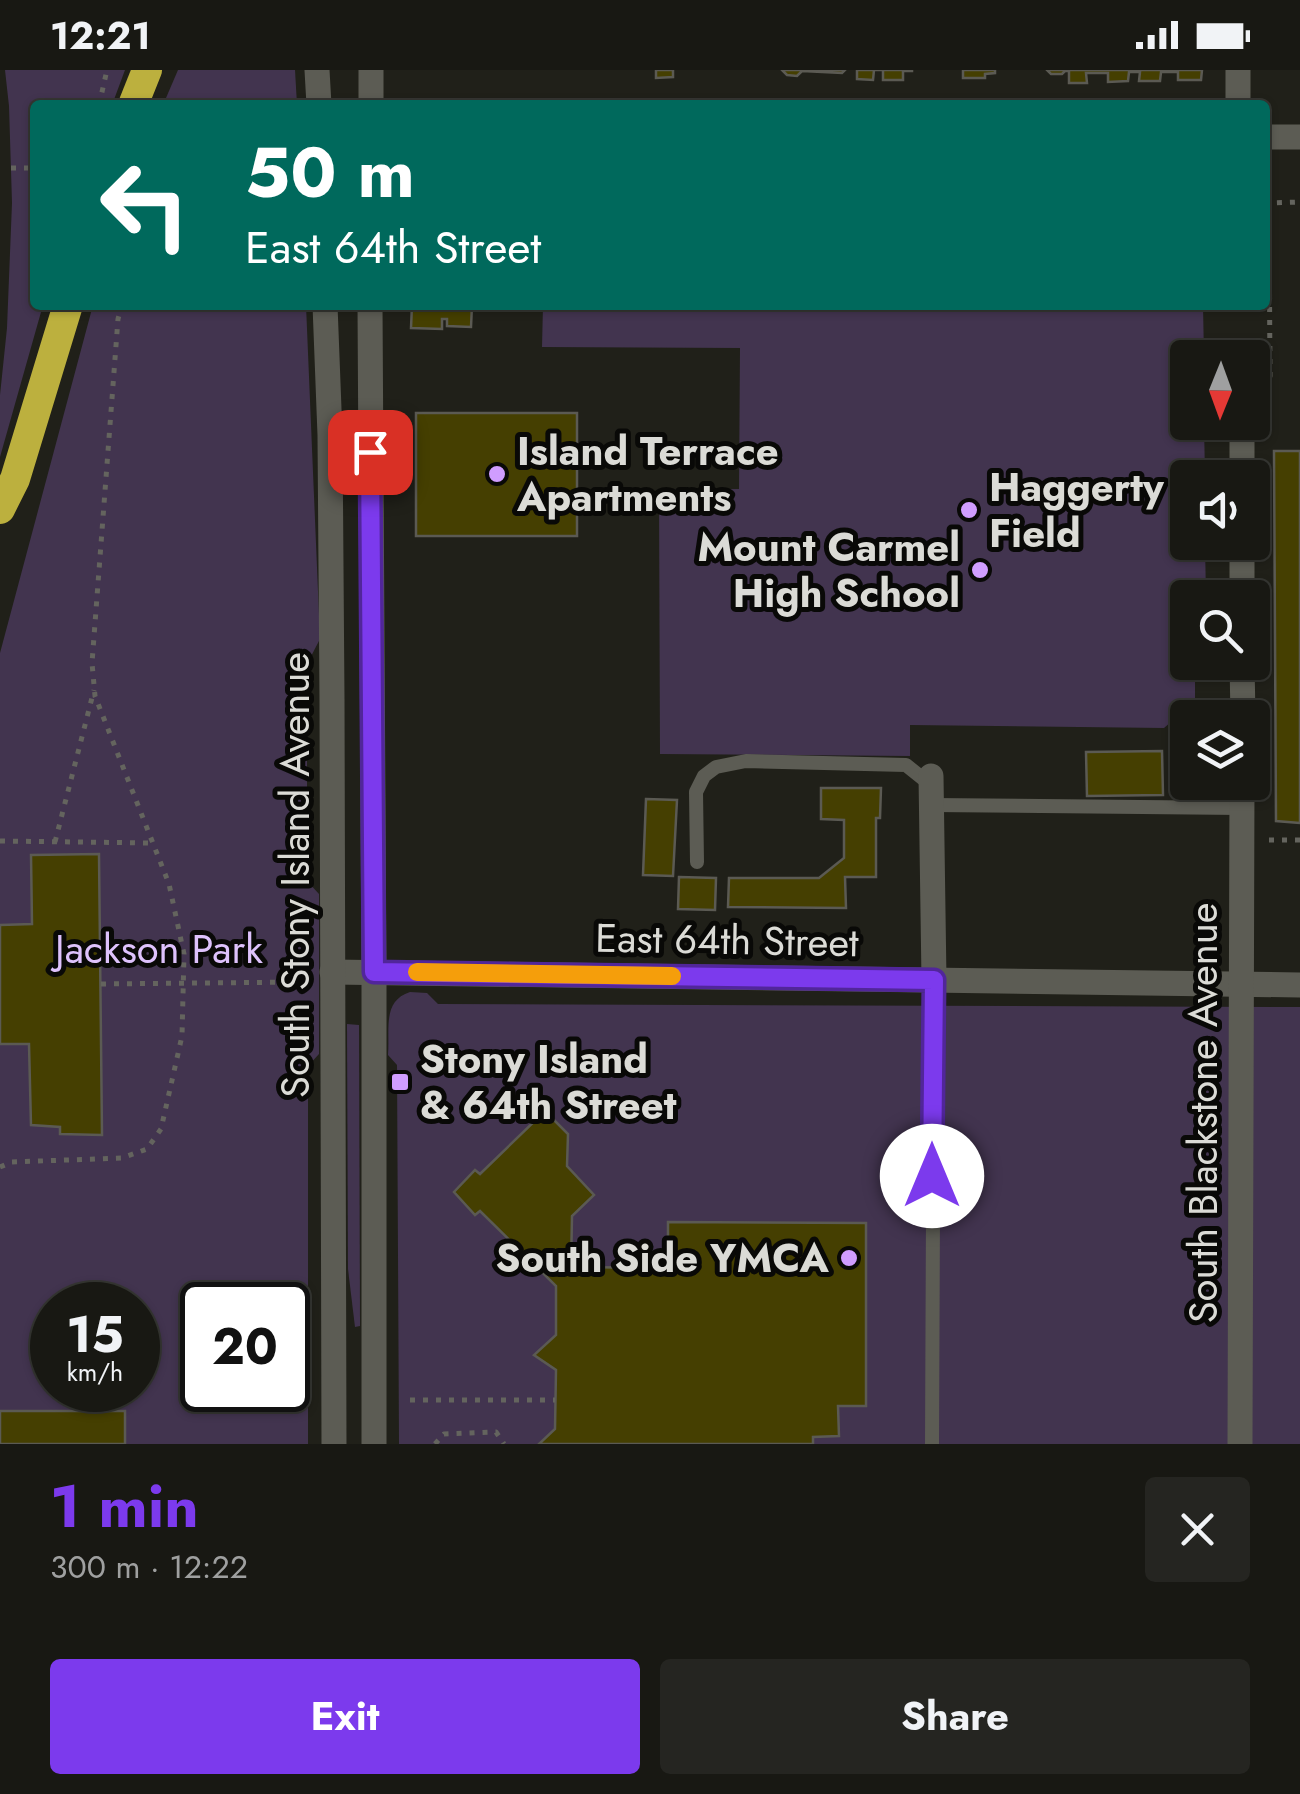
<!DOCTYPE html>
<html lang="en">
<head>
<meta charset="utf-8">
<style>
  body { margin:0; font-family:Jost,sans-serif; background:#252521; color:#f1f3f6; height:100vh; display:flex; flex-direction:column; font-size:38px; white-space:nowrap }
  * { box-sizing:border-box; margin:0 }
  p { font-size:32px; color:#9fa0a0 }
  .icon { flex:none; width:55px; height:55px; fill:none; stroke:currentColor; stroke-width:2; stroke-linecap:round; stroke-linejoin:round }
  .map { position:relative; height:1374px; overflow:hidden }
  .sheet { display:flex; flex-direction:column; background:#181813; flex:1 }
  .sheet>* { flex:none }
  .hud { position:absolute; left:30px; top:30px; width:1240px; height:210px; border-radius:10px; box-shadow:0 2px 8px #0004,0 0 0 2px #363733; background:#00695c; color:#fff; overflow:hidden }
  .needle { width:65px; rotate:181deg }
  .fabs { position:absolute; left:1170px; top:270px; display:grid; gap:20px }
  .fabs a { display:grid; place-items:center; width:100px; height:100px; border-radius:10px; background:#181813; box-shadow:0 2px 8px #0004,0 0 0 2px #363733; font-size:50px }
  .speed { position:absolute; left:30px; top:1212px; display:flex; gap:20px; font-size:50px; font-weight:700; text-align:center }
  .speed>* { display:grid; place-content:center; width:130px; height:130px; border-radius:50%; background:#181813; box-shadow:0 2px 8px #0004,0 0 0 2px #363733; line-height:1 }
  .speed small { font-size:25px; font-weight:400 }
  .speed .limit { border:5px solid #111; border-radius:15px; background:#fff; color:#111 }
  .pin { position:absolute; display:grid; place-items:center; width:85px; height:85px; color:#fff; margin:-42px; border-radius:20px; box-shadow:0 5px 15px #0006 }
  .me { position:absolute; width:110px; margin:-55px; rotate:0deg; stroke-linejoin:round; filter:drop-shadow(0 0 8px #0008) }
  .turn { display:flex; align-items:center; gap:35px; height:210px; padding:0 50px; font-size:45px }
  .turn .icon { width:130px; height:130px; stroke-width:2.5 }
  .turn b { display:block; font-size:70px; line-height:85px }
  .round { display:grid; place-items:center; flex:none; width:105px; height:105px; border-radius:10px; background:#252521 }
  .headline { display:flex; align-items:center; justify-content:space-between; height:170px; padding:0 50px }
  h1 { font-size:60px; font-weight:700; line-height:75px; color:#7c3aed }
  .primary-button { display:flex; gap:20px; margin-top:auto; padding:20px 50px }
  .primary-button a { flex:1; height:115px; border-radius:10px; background:#7c3aed; color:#fff; font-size:40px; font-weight:700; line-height:115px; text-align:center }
  .primary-button a+a { background:#252521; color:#f1f3f6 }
  .status { display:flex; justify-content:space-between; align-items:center; height:70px; padding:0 50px; background:#181813; direction:ltr }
  .status svg { height:28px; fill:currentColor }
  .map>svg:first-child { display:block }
  .green { fill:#42344f; fill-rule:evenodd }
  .building { fill:#453f01; stroke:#5b5a53; stroke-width:2.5 }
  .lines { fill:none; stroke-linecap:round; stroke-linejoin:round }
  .path { stroke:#64645e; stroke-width:5; stroke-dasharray:5 8; stroke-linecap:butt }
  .lane { stroke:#5c5c54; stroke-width:14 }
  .street { stroke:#5c5c54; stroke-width:25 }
  .secondary { stroke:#5c5c54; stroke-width:25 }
  .highway { stroke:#bcb03e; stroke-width:30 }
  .route-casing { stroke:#51269a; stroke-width:25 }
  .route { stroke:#7c3aed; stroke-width:18 }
  .slow { stroke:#f59e0b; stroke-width:18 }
  .poi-dot { fill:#d09dff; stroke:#090907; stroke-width:4 }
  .labels { text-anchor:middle; stroke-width:10; stroke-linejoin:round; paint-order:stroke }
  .poi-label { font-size:40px; font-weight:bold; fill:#dbdbd6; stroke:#090907; text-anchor:start }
  .street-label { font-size:40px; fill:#dbdbd6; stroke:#090907 }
  .park-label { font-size:40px; fill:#dec2fc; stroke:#090907 }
</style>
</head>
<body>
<div class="status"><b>12:21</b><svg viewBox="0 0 49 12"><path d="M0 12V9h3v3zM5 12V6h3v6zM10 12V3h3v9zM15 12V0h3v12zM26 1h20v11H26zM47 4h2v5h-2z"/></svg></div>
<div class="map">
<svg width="1300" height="1374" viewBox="0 0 1300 1374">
  <rect width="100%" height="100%" fill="#202019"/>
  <g class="green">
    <path d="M 5,0 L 125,0 L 112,35 L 35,35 L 35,235 L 43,235 L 0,387 L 0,325 L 7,258 L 12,133 L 9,36 Z"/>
    <path d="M 178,0 L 295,0 L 297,35 L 163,35 Z"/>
    <path d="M 93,235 L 306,235 L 320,569 L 307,594 L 307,811 L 319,824 L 319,984 L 308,996 L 308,1374 L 0,1374 L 0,583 ZM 52,1235 L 138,1235 L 138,1320 L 52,1320 ZM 202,1235 L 288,1235 L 288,1320 L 202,1320 Z"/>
    <path d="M 543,235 L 1203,235 L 1204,287 L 1188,288 L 1188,352 L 1204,353 L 1205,407 L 1188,408 L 1188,472 L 1205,473 L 1206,527 L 1188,528 L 1188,592 L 1195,593 L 1195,631 L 1164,658 L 910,655 L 910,686 L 660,684 L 659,420 L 739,419 L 740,278 L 542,277 Z"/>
    <path d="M 410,922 L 427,923 L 438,934 L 1300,937 L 1300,1374 L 399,1374 L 397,995 L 388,985 C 390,959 382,931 410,922 Z"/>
    <path d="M 347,954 L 359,955 L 360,1256 L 355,1257 L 348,1199 Z"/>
  </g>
  <g class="building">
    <path d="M 656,0 L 673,0 L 673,7 L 656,8 Z"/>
    <path d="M 782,0 L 845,0 L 842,3 L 802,1 L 797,6 L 787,5 Z"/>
    <path d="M 857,0 L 874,0 L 873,10 L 857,9 Z"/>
    <path d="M 875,0 L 912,0 L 912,1 L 903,1 L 903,10 L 883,10 L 883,0 Z"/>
    <path d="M 963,0 L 995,0 L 995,3 L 985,4 L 985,8 L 963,8 Z"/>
    <path d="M 1047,0 L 1202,0 L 1201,10 L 1178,10 L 1178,2 L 1161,2 L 1160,11 L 1139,11 L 1140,2 L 1129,2 L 1128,11 L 1108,12 L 1108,3 L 1086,3 L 1087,13 L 1069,13 L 1069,1 L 1065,1 L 1062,4 L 1051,4 Z"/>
    <path d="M 412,235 L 472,235 L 471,257 L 447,256 L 447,249 L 442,249 L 442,259 L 411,258 Z"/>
    <rect x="416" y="343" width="161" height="123"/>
    <path d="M 1274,381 L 1300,381 L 1300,753 L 1276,751 Z"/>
    <path d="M 1162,681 L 1163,725 L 1087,726 L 1086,682 Z"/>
    <path d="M 821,718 L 881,718 L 880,748 L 876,748 L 876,807 L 845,807 L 846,838 L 728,837 L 729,808 L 819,808 L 844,788 L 844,750 L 821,749 Z"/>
    <path d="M 646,729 L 677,730 L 673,806 L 643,805 Z"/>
    <path d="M 99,784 L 102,1065 L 60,1064 L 60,1057 L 31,1055 L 29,974 L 0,974 L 0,855 L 32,854 L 31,785 Z"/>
    <path d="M 679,807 L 716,808 L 715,840 L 678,839 Z"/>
    <path d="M 545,1041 L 568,1064 L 567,1096 L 594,1125 L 572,1146 L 571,1197 L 668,1198 L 668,1152 L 866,1153 L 866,1336 L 838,1336 L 839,1366 L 813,1367 L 813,1374 L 539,1374 L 555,1359 L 556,1300 L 534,1285 L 556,1265 L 556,1216 L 480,1141 L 475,1145 L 454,1122 L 475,1100 L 480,1104 Z"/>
    <rect x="0" y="1341" width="125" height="33"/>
  </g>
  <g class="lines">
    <g class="path">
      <path d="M 99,35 L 107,0"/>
      <path d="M 11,98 L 35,98"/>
      <path d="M 1252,329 L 1260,328 L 1260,306 L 1270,306 L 1269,133 L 1300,132"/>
      <path d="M 1269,770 L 1300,770"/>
      <path d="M 0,771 L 152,773"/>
      <path d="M 55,772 L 94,620"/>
      <path d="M 101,914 L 303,912"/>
      <path d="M 0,1097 L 12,1092 L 122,1088 L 147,1079 L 161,1059 L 182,966 L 184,884 L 169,814 L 95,626 L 92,593 L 118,249 L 122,235"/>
      <path d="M 410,1330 L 555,1330"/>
      <path d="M 435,1374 L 444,1364 L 496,1362 L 504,1374"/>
    </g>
    <g class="lane">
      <path d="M 932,735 L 1241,738"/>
      <path d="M 697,792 L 696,722 L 704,706 L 716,697 L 746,691 L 906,695 L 931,715"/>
      <path d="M 932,1374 L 934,910"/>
    </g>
    <g class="street">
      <path d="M 1238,0 L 1238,35"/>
      <path d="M 1265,67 L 1300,67"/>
      <path d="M 1242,365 L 1242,408"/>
      <path d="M 1242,472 L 1242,528"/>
      <path d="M 1242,592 L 1243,648"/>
      <path d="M 931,706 L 934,910"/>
      <path d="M 332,902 L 1300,915"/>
      <path d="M 1240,1374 L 1242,712"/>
    </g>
    <g class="secondary">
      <path d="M 317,0 L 319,35"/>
      <path d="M 371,35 L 371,0"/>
      <path d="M 325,235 L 330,365 L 332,629 L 334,1374"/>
      <path d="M 370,235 L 374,902 L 374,1374"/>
    </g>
    <g class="highway">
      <path d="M 133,35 L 147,0"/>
      <path d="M 0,439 L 15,409 L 68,235"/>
    </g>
  </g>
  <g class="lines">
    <g class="route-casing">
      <path id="route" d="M 370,382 L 374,902 L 934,910 L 932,1106"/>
    </g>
    <use href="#route" class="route"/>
    <path class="slow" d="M 417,902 L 672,906"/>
  </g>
  <g class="poi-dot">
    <circle cx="497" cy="404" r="10"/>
    <circle cx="969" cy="440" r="10"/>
    <circle cx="980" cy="500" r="10"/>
    <rect x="390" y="1002" width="20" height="20" rx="5"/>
    <circle cx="849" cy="1188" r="10"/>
  </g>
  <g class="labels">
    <g class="poi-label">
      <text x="517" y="395">Island Terrace<tspan x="517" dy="46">Apartments</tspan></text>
      <text x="989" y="431">Haggerty<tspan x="989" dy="46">Field</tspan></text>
      <text x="960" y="491" text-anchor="end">Mount Carmel<tspan x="960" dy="46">High School</tspan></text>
      <text x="420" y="1003">Stony Island<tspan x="420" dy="46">&amp; 64th Street</tspan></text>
      <text x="829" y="1202" text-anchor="end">South Side YMCA</text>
    </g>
    <g class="street-label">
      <text transform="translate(295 805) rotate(-90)" y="14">South Stony Island Avenue</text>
      <text transform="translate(727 870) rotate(1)" y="14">East 64th Street</text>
      <text transform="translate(1203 1043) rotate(-90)" y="14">South Blackstone Avenue</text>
    </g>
    <g class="park-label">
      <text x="159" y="893">Jackson Park</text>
    </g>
  </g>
</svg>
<div class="fabs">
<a><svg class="needle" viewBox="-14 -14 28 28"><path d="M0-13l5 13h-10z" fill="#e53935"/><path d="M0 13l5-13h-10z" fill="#9fa0a0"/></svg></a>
<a><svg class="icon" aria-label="sound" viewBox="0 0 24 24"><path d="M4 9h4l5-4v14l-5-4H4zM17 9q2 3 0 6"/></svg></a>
<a><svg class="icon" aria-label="search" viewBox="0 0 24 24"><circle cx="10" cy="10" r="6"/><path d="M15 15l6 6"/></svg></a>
<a><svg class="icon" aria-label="layers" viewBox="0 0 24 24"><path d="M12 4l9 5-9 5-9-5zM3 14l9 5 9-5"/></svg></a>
</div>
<div class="speed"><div>15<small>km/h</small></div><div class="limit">20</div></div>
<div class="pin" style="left:370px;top:382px;background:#d93025"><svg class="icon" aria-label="arrive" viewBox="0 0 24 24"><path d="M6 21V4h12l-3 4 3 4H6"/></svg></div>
<svg class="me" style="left:932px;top:1106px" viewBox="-20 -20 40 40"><circle r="19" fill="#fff"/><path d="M0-13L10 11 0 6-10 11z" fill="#7c3aed"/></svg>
<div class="hud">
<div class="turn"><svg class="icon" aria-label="left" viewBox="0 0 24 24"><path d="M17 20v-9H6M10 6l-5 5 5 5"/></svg><div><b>50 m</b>East 64th Street</div></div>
</div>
</div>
<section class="sheet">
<div class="headline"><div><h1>1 min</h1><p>300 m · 12:22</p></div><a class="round"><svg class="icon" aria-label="close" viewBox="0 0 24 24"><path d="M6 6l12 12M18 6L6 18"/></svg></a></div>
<div class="primary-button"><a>Exit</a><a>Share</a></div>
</section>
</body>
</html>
